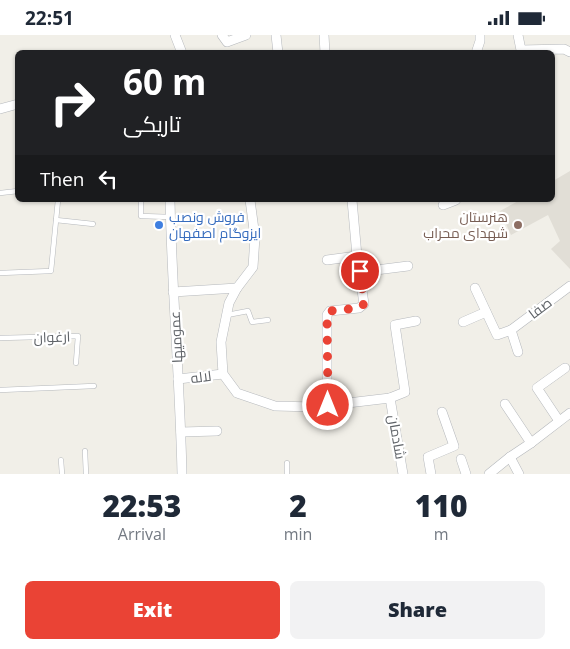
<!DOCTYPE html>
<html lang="en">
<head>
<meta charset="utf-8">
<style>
  body { margin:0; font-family:"Open Sans",Cairo,sans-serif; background:#f2f2f3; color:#1f2937; height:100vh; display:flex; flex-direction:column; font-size:19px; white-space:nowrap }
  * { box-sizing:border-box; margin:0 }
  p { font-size:16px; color:#747a83 }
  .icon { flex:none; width:28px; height:28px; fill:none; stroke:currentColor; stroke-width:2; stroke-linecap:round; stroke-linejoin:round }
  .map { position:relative; height:439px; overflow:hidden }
  .side { display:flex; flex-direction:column; background:#fff; flex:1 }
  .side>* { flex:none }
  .guide { position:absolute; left:15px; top:15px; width:540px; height:152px; border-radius:8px; box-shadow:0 1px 4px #0004; background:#202124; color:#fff; overflow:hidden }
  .pin { position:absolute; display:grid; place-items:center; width:42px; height:42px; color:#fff; margin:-21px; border:2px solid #fff; border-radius:50%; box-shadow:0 1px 5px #0007 }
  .me { position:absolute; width:55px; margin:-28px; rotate:0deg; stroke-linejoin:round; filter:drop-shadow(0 0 4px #0008) }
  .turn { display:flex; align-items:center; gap:18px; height:105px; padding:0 25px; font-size:22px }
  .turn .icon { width:65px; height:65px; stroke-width:2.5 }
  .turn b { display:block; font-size:35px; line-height:42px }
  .then { display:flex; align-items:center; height:48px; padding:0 25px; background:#0003; gap:10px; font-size:19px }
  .eta { display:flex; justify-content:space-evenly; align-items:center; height:85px; text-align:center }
  .eta b { font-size:30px; font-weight:800; line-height:35px }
  .cta { display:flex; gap:10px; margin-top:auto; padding:10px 25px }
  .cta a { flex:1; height:58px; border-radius:8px; background:#ea4335; color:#fff; font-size:20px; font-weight:800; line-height:58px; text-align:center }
  .cta a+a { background:#f2f2f3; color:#1f2937 }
  .status { display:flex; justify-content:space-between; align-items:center; height:35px; padding:0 25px; background:#fff; direction:ltr }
  .status svg { height:14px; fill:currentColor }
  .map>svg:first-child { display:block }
  .education { fill:#e1ded6 }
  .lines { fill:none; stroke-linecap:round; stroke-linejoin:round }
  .lane-casing { stroke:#b5b8bc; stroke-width:5.5 }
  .street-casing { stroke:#b5b8bc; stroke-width:10 }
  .lane { stroke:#fff; stroke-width:4.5 }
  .street { stroke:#fff; stroke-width:9 }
  .route { stroke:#ea4335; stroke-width:9; stroke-dasharray:0 16.2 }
  .shop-dot { fill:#3f7fe0; stroke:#fff; stroke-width:2 }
  .education-dot { fill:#8d6e63; stroke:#fff; stroke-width:2 }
  .labels { text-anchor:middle; stroke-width:4.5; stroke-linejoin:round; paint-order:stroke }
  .shop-label { font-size:14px; fill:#366cbe; stroke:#fff; text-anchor:start }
  .education-label { font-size:14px; fill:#785e54; stroke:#fff; text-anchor:end }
  .street-label { font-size:14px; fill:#5f6368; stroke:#fff }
</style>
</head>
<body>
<div class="status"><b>22:51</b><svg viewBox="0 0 49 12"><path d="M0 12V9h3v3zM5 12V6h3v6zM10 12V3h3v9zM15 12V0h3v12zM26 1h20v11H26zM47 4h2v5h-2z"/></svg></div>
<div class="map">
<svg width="570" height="439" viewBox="0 0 570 439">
  <rect width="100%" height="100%" fill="#f1efe8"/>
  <path class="education" d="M 570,136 L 570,234 L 551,214 L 560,206 L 548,180 L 511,200 L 500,176 L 520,165 L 552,165 L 553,146 Z"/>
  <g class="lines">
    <g class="lane-casing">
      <g id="lane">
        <path d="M 0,158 L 18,156"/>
        <path d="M 141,167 L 141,181 L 170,182"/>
        <path d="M 56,185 L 93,189"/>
        <path d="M 0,238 L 51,236 L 58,165"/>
        <path d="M 227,280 L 248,276 L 252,287 L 268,285"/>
        <path d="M 0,303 L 78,301 L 76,328"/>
        <path d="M 0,355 L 94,351"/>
        <path d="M 85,416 L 86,439"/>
        <path d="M 61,425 L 62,439"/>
        <path d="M 287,428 L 287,439"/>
      </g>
    </g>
    <g class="street-casing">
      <g id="street">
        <path d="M 175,0 L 182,18"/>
        <path d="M 222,0 L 227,7 L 246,0"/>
        <path d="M 276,0 L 278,18"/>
        <path d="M 324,0 L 325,18"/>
        <path d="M 518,0 L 521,15 L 564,14 L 570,17"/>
        <path d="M 476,18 L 480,6 L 480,0"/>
        <path d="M 0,74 L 18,69"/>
        <path d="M 170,165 C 172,256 180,348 182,439"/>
        <path d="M 250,165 L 255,202 L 253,232 L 237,253 L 229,268 L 221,307 L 223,339 L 237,358 L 275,371 L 314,372 L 390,363 L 405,357 L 395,290 L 416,286"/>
        <path d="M 443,170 L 456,165"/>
        <path d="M 327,225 L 357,221"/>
        <path d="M 360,237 L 408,231"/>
        <path d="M 475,253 L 497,300 L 511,295 L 518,317"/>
        <path d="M 173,257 L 237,253"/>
        <path d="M 463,287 L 486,277"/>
        <path d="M 511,295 L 570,251"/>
        <path d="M 178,344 L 223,339"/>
        <path d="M 390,363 L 403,439"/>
        <path d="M 505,369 L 531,408"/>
        <path d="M 327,370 L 327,280 L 330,276 L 359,273 L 364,269 L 357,221 L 352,165"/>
        <path d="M 559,386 L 537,353 L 565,333"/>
        <path d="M 181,397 L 217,396"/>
        <path d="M 510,422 L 519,439"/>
        <path d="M 461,424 L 466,439"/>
        <path d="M 431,439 L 428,422 L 454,411 L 442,377"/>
        <path d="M 489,439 L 510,422 L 531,408 L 570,378"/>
      </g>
    </g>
    <use href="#lane" class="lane"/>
    <use href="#street" class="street"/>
  </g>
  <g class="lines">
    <path class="route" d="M 328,370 L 327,280 L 330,276 L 359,273 L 364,269 L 360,236"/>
  </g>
  <circle class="shop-dot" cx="159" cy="190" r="5"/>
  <circle class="education-dot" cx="518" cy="190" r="5"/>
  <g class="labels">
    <g class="shop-label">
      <text x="169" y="187">فروش ونصب<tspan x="169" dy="16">ایزوگام اصفهان</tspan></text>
    </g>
    <g class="education-label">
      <text x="508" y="187">هنرستان<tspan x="508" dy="16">شهدای محراب</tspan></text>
    </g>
    <g class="street-label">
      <text transform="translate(540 273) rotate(-37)" y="5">صفا</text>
      <text transform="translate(52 302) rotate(-2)" y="5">ارغوان</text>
      <text transform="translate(176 302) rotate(-93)" y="5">عمومیها</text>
      <text transform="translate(201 342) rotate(-7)" y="5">لاله</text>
      <text transform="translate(397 402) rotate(80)" y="5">شادمان</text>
    </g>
  </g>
</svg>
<div class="pin" style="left:360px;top:236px;background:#d93025"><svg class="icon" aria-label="arrive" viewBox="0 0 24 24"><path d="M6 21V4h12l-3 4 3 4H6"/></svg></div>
<svg class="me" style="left:328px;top:370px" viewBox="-20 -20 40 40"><circle r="17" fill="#ea4335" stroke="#fff" stroke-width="3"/><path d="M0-11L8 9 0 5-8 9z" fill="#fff"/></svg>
<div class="guide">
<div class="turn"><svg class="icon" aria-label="right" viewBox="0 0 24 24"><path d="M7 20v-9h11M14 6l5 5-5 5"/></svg><div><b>60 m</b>تاریکی</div></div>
<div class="then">Then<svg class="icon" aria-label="left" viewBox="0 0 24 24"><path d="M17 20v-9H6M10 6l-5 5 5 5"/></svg></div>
</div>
</div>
<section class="side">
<div class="eta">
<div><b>22:53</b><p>Arrival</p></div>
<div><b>2</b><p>min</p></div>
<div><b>110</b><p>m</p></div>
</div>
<div class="cta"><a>Exit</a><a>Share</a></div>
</section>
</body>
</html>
